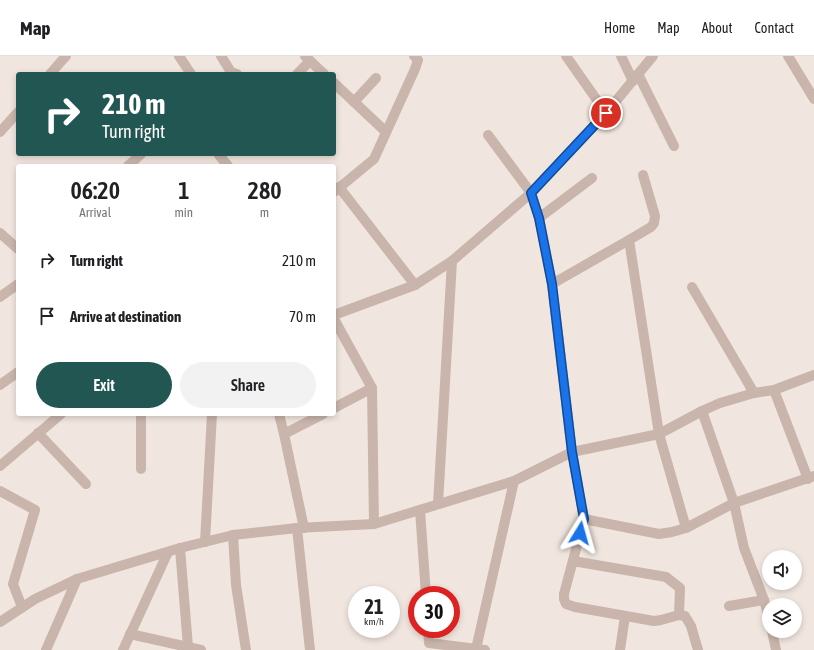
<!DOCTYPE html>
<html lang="en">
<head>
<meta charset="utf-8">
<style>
  body { margin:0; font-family:"Asap Condensed",sans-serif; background:#f2f2f2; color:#202124; height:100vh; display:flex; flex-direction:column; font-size:15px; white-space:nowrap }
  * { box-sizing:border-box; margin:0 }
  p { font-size:13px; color:#757577 }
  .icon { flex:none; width:22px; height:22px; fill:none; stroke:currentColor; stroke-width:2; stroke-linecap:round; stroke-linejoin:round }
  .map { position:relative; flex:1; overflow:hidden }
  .side { position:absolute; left:16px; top:108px; width:320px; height:252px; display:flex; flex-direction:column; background:#fff; border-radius:4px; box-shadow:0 2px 6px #0003 }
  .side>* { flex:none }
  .hud { position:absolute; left:16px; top:16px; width:320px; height:84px; border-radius:4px; box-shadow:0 2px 6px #0003; background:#225652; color:#fff; overflow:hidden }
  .tools { position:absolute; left:762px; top:494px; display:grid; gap:8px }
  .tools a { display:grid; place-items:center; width:40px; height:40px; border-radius:50%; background:#fff; box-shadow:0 2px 6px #0003; font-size:20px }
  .speed { position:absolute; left:348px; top:530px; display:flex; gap:8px; font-size:20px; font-weight:700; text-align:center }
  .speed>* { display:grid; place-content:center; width:52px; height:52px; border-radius:50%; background:#fff; box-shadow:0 2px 6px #0003; line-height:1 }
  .speed small { font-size:10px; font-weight:400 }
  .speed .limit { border:6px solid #d22; background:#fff; color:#111 }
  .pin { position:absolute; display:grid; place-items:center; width:34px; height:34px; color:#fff; margin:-17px; border:2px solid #fff; border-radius:50%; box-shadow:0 1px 4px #0007 }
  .me { position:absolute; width:44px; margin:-22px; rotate:8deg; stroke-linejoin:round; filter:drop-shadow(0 0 3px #0008) }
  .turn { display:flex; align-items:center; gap:14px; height:84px; padding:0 20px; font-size:18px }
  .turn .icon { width:52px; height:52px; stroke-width:2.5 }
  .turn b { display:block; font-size:28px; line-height:34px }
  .eta { display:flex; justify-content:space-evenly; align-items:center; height:68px; text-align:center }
  .eta b { font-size:24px; font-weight:600; line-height:28px }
  .primary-button { display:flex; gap:8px; margin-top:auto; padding:8px 20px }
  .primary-button a { flex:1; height:46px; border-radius:24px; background:#225652; color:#fff; font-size:16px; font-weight:600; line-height:46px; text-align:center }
  .primary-button a+a { background:#f2f2f2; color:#202124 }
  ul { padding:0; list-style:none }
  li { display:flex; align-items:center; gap:12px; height:56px; padding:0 20px }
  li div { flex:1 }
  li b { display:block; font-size:15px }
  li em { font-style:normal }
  header { display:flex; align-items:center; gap:24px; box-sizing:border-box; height:56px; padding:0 20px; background:#fff; border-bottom:1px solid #e0e0e0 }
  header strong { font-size:19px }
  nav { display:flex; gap:22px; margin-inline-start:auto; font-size:14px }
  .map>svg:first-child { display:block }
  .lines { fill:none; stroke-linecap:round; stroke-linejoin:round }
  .minor { stroke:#c9b5ac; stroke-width:10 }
  .route-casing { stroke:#114b97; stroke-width:10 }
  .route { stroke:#1a73e8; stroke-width:7 }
</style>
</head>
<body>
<header>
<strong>Map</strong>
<nav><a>Home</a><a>Map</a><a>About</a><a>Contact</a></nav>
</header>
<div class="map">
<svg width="814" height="594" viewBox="0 0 814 594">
  <rect width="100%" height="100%" fill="#f1e6df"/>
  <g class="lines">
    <g class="minor">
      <path d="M 179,0 L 191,18"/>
      <path d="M 221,0 L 231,16 L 237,18"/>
      <path d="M 305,0 L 324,18"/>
      <path d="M 566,0 L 606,57"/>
      <path d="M 621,0 L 633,25"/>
      <path d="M 788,0 L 814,43"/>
      <path d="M 50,18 L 66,0"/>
      <path d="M 297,18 L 310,5"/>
      <path d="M 638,18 L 674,90"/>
      <path d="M 334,27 L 386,76"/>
      <path d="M 354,46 L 376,22"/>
      <path d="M 0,76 L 18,56"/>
      <path d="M 488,79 L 531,137 L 539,162 L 552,228 L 572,396 L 584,463 L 564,538 L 564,543 L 566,548 L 575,551 L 654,565 L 661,564 L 679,559 L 685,560 L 691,570 L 698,594"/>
      <path d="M 220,98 L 219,99 L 228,110"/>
      <path d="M 128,110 L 141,98"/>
      <path d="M 339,131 L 415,229"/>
      <path d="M 334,136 L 374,103 L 415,13 L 418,4 L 414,0"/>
      <path d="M 539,162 L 592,122"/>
      <path d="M 0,177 L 18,193"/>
      <path d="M 629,184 L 651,171 L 654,167 L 655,160 L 643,119"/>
      <path d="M 552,228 L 629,184 L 659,378 L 686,472"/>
      <path d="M 692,231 L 754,337"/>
      <path d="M 0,241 L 18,228"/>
      <path d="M 334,259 L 415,229 L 452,205 L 531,137 L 606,57 L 653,0"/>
      <path d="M 334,263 L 372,332"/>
      <path d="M 0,329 L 18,316"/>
      <path d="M 774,334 L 808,423"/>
      <path d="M 334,352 L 372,332 L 374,468"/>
      <path d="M 702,355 L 734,447 L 744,492 L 764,544 L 769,562"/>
      <path d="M 279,358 L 284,378 L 323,358"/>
      <path d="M 38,377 L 86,428"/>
      <path d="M 284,378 L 304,472"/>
      <path d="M 0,410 L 61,358"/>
      <path d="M 141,413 L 141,358"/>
      <path d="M 0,435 L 35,454 L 13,528 L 22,551"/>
      <path d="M 438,448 L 452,205"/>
      <path d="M 420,454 L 426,539"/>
      <path d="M 584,463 L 659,478 L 672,476 L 686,472 L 734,447 L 814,420"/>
      <path d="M 297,472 L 310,594"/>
      <path d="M 233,479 L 236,529 L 246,594"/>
      <path d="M 205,486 L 212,358"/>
      <path d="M 180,492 L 188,591"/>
      <path d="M 573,505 L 666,521 L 680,532 L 679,559"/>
      <path d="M 729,550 L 764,544"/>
      <path d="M 0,566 L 35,543 L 77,523 L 180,492 L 233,479 L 297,472 L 374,468 L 514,425 L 572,396 L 659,378 L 702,355 L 720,347 L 754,337 L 774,334 L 814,319"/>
      <path d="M 428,573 L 429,587 L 485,594"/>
      <path d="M 772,575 L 776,594"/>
      <path d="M 130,578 L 201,594"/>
      <path d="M 476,593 L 514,425"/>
      <path d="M 46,594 L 77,523"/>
      <path d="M 123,594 L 168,496"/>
      <path d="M 620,594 L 625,560"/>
    </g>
  </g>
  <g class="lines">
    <g class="route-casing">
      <path id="route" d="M 580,477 L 584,463 L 572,396 L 552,228 L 539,162 L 531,137 L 606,57"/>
    </g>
    <use href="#route" class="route"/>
  </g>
</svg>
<div class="tools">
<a><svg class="icon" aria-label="sound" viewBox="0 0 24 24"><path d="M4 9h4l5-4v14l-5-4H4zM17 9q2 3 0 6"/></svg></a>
<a><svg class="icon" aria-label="layers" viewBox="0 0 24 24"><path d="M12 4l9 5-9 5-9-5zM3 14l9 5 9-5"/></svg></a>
</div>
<div class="speed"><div>21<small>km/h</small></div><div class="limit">30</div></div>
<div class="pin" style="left:606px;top:57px;background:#d93025"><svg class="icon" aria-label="arrive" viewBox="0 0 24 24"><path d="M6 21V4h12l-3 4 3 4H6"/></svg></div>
<svg class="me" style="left:580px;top:477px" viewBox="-20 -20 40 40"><path d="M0-17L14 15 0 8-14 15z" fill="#1a73e8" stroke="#fff" stroke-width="4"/></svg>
<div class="hud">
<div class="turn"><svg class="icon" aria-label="right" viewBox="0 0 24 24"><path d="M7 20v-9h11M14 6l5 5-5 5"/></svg><div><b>210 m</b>Turn right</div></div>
</div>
<section class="side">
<div class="eta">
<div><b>06:20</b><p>Arrival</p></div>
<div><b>1</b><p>min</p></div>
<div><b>280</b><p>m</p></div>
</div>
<ul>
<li><svg class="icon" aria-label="right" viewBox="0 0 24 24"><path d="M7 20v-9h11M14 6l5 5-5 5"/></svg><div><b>Turn right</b></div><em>210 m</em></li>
<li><svg class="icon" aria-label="arrive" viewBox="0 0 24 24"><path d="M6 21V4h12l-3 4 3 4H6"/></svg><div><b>Arrive at destination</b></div><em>70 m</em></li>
</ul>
<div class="primary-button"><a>Exit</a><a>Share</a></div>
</section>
</div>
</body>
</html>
